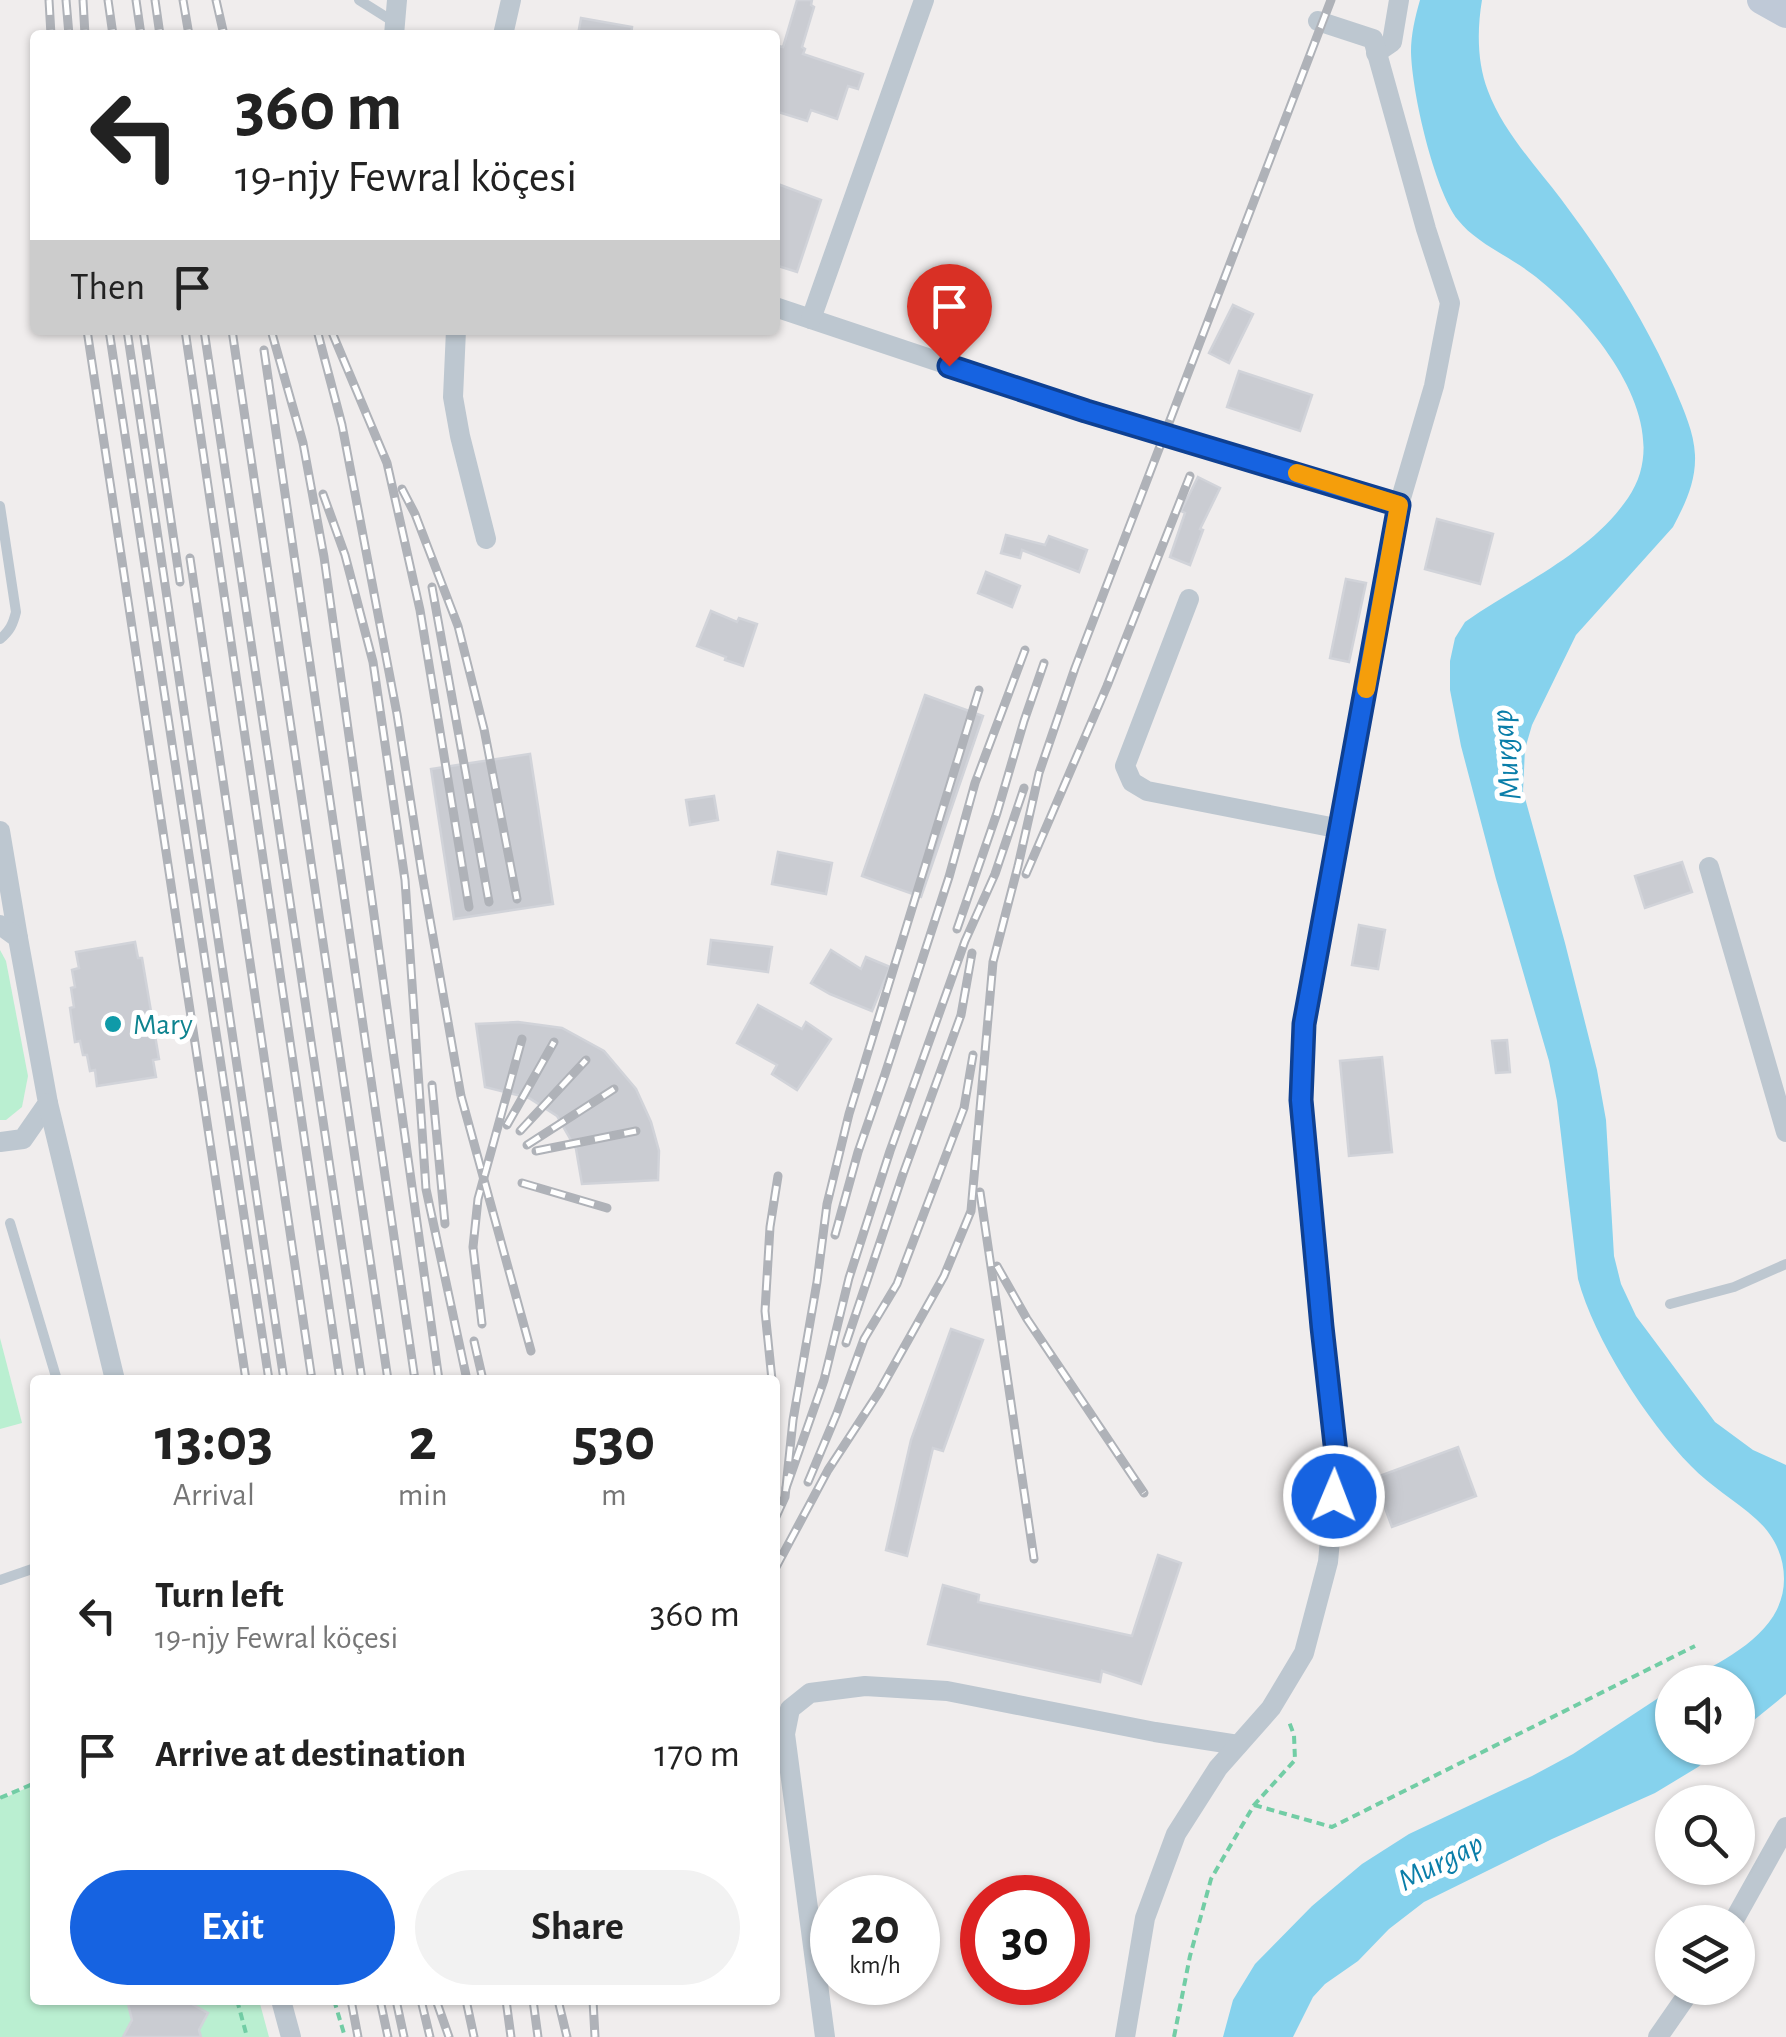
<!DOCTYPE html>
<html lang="en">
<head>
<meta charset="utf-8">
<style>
  body { margin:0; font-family:"Alegreya Sans",sans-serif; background:#f2f2f2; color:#222; height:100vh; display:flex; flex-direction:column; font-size:38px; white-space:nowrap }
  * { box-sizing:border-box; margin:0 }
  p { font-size:32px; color:#767676 }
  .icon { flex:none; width:55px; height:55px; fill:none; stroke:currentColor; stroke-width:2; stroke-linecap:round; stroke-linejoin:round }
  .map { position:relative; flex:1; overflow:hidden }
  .panel { position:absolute; left:30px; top:1375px; width:750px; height:630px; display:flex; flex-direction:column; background:#fff; border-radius:10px; box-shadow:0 2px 8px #0004 }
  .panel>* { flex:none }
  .guide { position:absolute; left:30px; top:30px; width:750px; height:305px; border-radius:10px; box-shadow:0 2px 8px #0004; background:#fff; color:#222; overflow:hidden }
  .controls { position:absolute; left:1655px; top:1665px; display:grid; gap:20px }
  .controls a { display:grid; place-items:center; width:100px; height:100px; border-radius:50%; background:#fff; box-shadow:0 2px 8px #0004; font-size:50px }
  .speed { position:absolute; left:810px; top:1875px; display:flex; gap:20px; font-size:50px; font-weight:700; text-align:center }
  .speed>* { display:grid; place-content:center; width:130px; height:130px; border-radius:50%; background:#fff; box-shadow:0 2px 8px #0004; line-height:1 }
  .speed small { font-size:25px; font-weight:400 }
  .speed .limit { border:15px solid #d22; background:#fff; color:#111 }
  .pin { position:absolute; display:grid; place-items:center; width:85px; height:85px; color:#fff; margin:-102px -42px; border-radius:50% 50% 50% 0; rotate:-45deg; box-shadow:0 0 10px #0007 }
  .pin .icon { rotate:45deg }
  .me { position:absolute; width:110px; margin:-55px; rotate:1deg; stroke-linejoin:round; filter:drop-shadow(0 0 8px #0008) }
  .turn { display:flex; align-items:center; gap:35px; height:210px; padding:0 40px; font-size:45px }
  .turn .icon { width:130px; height:130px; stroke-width:2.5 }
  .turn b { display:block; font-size:70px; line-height:85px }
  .then { display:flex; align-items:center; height:95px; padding:0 40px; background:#0003; gap:20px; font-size:38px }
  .eta { display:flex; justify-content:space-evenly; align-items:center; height:170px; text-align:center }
  .eta b { font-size:60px; font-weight:700; line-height:70px }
  .cta { display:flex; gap:20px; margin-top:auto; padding:20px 40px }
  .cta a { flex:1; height:115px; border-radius:60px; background:#1663e1; color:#fff; font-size:40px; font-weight:700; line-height:115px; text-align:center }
  .cta a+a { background:#f2f2f2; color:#222 }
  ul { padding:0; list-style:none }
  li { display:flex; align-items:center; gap:30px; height:140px; padding:0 40px }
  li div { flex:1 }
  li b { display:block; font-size:38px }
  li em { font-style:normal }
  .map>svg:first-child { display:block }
  .green { fill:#baefd1 }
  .water { fill:#86d2ed }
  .building { fill:#caccd2; stroke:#d1d3d9; stroke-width:2.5 }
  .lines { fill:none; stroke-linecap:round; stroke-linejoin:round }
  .path { stroke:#72cda5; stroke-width:4; stroke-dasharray:8 5; stroke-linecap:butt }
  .lane { stroke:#bdc7d0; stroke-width:10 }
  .street { stroke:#bdc7d0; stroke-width:20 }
  .secondary { stroke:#bfc9d7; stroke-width:28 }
  .rail-casing { stroke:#afb2b8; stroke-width:9 }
  .rail { stroke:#fff; stroke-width:5; stroke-dasharray:15; stroke-linecap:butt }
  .route-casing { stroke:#0e4092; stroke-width:25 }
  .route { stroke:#1663e1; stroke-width:18 }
  .slow { stroke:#f59e0b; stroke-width:18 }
  .culture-dot { fill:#0f9aa8; stroke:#fff; stroke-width:4 }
  .labels { text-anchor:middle; stroke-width:10; stroke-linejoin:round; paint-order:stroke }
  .culture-label { font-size:30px; fill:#0d838f; stroke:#fff; text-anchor:start }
  .water-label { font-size:32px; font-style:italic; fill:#0a7ea9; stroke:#fff }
</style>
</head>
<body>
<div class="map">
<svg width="1786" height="2037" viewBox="0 0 1786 2037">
  <rect width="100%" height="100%" fill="#f0eded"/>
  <g class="green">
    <path d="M 0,950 L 6,961 L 28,1076 L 22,1107 L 6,1120 L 0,1120 Z"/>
    <path d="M 0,1338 L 22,1423 L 0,1429 Z"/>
    <path d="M 35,1784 L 35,2000 L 259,2000 L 269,2037 L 0,2037 L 0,1800 Z"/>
  </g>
  <g class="water">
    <path d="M 1420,0 L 1482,0 C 1477,30 1477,62 1488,91 C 1503,131 1535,165 1561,199 C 1606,259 1645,320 1675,389 C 1684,411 1694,432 1695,455 C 1696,482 1685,504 1673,527 L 1576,635 L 1532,725 L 1525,749 L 1523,791 L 1565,943 L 1597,1070 L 1606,1120 L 1614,1256 L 1621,1284 L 1636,1316 L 1715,1422 L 1753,1450 L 1786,1465 L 1786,1694 L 1738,1733 L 1738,1682 L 1683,1682 C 1724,1660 1784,1633 1784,1579 C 1784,1555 1773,1534 1756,1519 C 1735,1500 1710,1486 1691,1466 C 1647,1421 1594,1339 1578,1279 L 1557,1101 L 1549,1061 L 1496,879 L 1461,746 L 1450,690 L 1450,661 L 1455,638 L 1465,622 C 1519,584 1589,555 1628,498 C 1680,423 1590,318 1532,274 C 1509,256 1476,243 1458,220 C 1434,189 1412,93 1411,52 C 1411,35 1415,17 1420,0 Z"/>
    <path d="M 1672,1689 L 1672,1748 L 1721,1748 L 1698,1767 L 1655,1793 L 1552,1839 L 1424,1902 L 1389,1929 L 1358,1961 L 1325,1984 L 1313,1997 L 1293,2037 L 1223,2037 L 1233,2000 L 1255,1964 L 1312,1906 L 1362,1864 L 1409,1834 L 1532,1776 L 1573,1754 Z"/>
  </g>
  <g class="building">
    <path d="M 797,0 L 812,0 L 811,5 L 814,7 L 802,47 L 805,49 L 803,54 L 863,74 L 858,89 L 848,86 L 837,119 L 811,110 L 807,121 L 775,111 L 775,55 L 778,46 L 783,47 Z"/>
    <path d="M 581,18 L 632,27 L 631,35 L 578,35 Z"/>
    <path d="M 775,183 L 821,200 L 797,272 L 775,265 Z"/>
    <path d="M 1233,305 L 1253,314 L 1229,363 L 1209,353 Z"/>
    <path d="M 1239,371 L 1312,395 L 1300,431 L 1227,407 Z"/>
    <path d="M 1198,477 L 1220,488 L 1200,529 L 1203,530 L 1190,565 L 1170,557 L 1185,513 L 1181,511 Z"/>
    <path d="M 1437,519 L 1493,534 L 1480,584 L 1425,569 Z"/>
    <path d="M 1006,535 L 1045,545 L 1049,536 L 1087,550 L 1079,572 L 1022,550 L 1020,558 L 1001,553 Z"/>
    <path d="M 986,572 L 1020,586 L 1012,607 L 978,593 Z"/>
    <path d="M 1346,579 L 1366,583 L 1349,662 L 1330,658 Z"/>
    <path d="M 711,611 L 737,622 L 739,618 L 757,624 L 743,666 L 725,660 L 726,657 L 697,646 Z"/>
    <path d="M 925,695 L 983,716 L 921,897 L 862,876 Z"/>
    <path d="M 530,754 L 553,904 L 454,919 L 431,769 Z"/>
    <path d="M 714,796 L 718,820 L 690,825 L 686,800 Z"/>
    <path d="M 778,852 L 832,863 L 826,894 L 772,884 Z"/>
    <path d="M 1682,862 L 1692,892 L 1645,908 L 1635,876 Z"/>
    <path d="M 1359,925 L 1385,930 L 1378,969 L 1352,965 Z"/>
    <path d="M 711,940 L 772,947 L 768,972 L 708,964 Z"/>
    <path d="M 135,942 L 138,958 L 142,958 L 159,1059 L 153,1060 L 156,1077 L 97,1086 L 95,1070 L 90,1071 L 87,1055 L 83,1055 L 80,1041 L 75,1042 L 70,1008 L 74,1007 L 71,988 L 75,987 L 72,970 L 79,968 L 76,952 Z"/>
    <path d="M 831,950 L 861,969 L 866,957 L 890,967 L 872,1011 L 830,994 L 811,983 Z"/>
    <path d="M 758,1005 L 802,1029 L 806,1022 L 831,1039 L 797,1090 L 772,1074 L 777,1065 L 737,1043 Z"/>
    <path d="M 518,1022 L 562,1028 L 604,1051 L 636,1089 L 651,1122 L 659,1151 L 658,1180 L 582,1184 L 576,1149 L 557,1116 L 529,1098 L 485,1087 L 476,1024 Z"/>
    <path d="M 1507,1040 L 1510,1072 L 1496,1073 L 1492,1041 Z"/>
    <path d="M 1382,1057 L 1392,1152 L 1349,1156 L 1340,1061 Z"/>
    <path d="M 951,1329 L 983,1340 L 943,1451 L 933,1448 L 907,1556 L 886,1550 L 911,1440 Z"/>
    <path d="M 1458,1447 L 1476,1496 L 1392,1527 L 1374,1478 Z"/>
    <path d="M 1158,1555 L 1181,1563 L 1141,1684 L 1102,1671 L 1100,1682 L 928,1644 L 943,1585 L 979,1595 L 978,1602 L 1132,1636 Z"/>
    <path d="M 140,2000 L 191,2000 L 192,2004 L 208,2013 L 199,2030 L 201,2037 L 123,2037 L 132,2020 L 128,2004 Z"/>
  </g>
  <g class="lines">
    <g class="path">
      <path d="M 0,1798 L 35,1783"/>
      <path d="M 1254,1805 L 1332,1827 L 1695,1646"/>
      <path d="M 237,2000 L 247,2037"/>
      <path d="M 334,2000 L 345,2037"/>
      <path d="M 1174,2037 L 1190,1956 L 1211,1879 L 1254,1805 L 1295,1760 L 1294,1735 L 1288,1719"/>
    </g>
    <g class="lane">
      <path d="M 359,0 L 394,22"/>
      <path d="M 0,506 L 16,612 C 13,624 10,631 0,639"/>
      <path d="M 10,1223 L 57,1380"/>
      <path d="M 1670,1304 L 1734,1287 L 1786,1264"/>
      <path d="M 0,1580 L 35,1568"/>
    </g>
    <g class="street">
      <path d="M 394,35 L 397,0"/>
      <path d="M 503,35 L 511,0"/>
      <path d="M 1376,53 L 1392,42 L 1399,0"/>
      <path d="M 775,307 L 1086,411 L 1399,505"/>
      <path d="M 811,319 L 924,0"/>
      <path d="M 456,330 L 453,397 L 460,436 L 486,539"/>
      <path d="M 1189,599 L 1125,766 L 1132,782 L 1147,791 L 1341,829"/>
      <path d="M 0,831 L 18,938"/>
      <path d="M 1709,867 L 1786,1132"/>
      <path d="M 0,925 L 18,938 L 48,1103 L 23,1139 L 0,1142"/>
      <path d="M 48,1103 L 115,1380"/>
      <path d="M 1733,1922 L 1786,1827"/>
      <path d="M 281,2000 L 291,2037"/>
      <path d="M 825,2037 L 785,1734 L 790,1709 L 810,1693 L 865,1686 L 947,1691 L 1155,1732 L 1238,1745"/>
      <path d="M 1125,2037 L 1145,1918 L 1176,1834 L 1218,1768 L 1271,1708 L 1304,1653 L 1328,1562 L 1337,1462 L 1322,1327 L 1301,1100 L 1303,1024 L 1399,505 L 1434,386 L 1450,303 L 1426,229 L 1373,39 L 1318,21"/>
      <path d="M 1658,2037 L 1692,1988"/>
    </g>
    <path class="secondary" d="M 1761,0 L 1786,14"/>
    <g class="rail-casing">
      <g id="rail">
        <path d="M 49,0 L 51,35"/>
        <path d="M 66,0 L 69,35"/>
        <path d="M 83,0 L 85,35"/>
        <path d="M 108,0 L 113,35"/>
        <path d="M 136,0 L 141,35"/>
        <path d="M 155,0 L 160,35"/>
        <path d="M 183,0 L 189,35"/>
        <path d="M 216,0 L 224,35"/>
        <path d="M 87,330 L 246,1380"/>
        <path d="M 109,330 L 269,1380"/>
        <path d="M 127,330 L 284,1380"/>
        <path d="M 143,330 L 180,582"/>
        <path d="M 185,330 L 340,1380"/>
        <path d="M 204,330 L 362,1380"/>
        <path d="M 232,330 L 388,1380"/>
        <path d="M 271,330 L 303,443 L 324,557 L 439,1380"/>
        <path d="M 317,330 L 342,425 L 397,714 L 422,874 L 461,1096 L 531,1351"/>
        <path d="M 331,330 L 387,463 L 420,610 L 469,907"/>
        <path d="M 264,350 L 415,1380"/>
        <path d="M 402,489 L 415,514 L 458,626 L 484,729 L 517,899"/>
        <path d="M 323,494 L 345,555 L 373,662 L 405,880 L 426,1189 L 467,1380"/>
        <path d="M 190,558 L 312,1380"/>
        <path d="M 432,587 L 489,902"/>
        <path d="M 1026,874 L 1107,686 L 1190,476"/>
        <path d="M 957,929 L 997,813 L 1024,721 L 1044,663"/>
        <path d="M 432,1085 L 445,1224"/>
        <path d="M 507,1125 L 554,1042"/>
        <path d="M 520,1131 L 586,1060"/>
        <path d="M 527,1145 L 614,1089"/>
        <path d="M 536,1151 L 636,1131"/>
        <path d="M 522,1183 L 607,1208"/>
        <path d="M 980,1192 L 1034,1559"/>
        <path d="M 835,1235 L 858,1152 L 885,1074 L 949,877 L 975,783 L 1025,650"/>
        <path d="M 997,1266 L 1027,1319 L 1144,1493"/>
        <path d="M 482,1324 L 473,1247 L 478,1199 L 522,1039"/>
        <path d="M 474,1341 L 483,1380"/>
        <path d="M 846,1343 L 903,1174 L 961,1015 L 972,953"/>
        <path d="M 772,1380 L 765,1311 L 770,1227 L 778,1176"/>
        <path d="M 808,1482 L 837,1413 L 864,1339 L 897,1284 L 964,1108 L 973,1055"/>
        <path d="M 786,1488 L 824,1380 L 849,1278 L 890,1151 L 965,941 L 995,874 L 1024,788"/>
        <path d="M 775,1519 L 785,1497 L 793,1420 L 817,1282 L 827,1204 L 849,1114 L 979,690"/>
        <path d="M 775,1569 L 828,1470 L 879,1392 L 944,1276 L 971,1211 L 993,962 L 1018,866 L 1039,773 L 1075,668 L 1331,0"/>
        <path d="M 351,2000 L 358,2037"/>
        <path d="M 380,2000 L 388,2037"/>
        <path d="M 396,2000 L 404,2037"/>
        <path d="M 421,2000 L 430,2037"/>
        <path d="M 436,2000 L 449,2037"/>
        <path d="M 466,2000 L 474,2037"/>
        <path d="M 506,2000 L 511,2037"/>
        <path d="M 533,2000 L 538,2037"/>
        <path d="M 558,2000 L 567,2037"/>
        <path d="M 593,2000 L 595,2037"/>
      </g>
    </g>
    <use href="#rail" class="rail"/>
  </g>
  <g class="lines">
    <g class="route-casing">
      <path id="route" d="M 949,366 L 1086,411 L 1399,505 L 1304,1024 L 1301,1100 L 1322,1327 L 1337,1462 L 1334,1496"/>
    </g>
    <use href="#route" class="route"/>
    <path class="slow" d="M 1297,473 L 1399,505 L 1366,689"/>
  </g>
  <circle class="culture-dot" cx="113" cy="1024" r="10"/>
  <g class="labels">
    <g class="culture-label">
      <text x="133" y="1034">Mary</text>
    </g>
    <g class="water-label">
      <text transform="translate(1505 755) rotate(-96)" y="11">Murgap</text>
      <text transform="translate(1440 1861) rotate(-27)" y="11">Murgap</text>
    </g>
  </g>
</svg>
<div class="controls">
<a><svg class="icon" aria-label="sound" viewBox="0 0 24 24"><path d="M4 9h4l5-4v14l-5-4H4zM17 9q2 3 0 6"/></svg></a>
<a><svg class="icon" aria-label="search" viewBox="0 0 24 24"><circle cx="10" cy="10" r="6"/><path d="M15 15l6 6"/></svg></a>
<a><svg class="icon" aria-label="layers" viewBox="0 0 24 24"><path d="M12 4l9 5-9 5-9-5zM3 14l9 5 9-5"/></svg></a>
</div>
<div class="speed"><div>20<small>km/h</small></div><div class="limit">30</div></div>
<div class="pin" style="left:949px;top:366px;background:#d93025"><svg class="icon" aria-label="arrive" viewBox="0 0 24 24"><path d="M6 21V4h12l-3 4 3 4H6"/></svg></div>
<svg class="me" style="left:1334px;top:1496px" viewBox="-20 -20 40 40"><circle r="17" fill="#1663e1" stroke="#fff" stroke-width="3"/><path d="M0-11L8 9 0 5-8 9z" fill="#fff"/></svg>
<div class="guide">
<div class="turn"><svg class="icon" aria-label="left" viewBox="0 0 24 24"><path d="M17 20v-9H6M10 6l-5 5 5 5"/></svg><div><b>360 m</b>19-njy Fewral köçesi</div></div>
<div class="then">Then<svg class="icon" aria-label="arrive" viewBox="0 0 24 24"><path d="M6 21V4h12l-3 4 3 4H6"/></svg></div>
</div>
<section class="panel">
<div class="eta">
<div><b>13:03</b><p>Arrival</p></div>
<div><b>2</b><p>min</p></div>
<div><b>530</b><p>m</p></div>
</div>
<ul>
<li><svg class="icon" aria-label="left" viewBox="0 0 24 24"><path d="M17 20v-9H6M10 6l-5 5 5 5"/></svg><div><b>Turn left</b><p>19-njy Fewral köçesi</p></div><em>360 m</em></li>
<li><svg class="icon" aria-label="arrive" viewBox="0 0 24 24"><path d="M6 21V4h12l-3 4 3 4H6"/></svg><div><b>Arrive at destination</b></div><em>170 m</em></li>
</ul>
<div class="cta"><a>Exit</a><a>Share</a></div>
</section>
</div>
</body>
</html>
